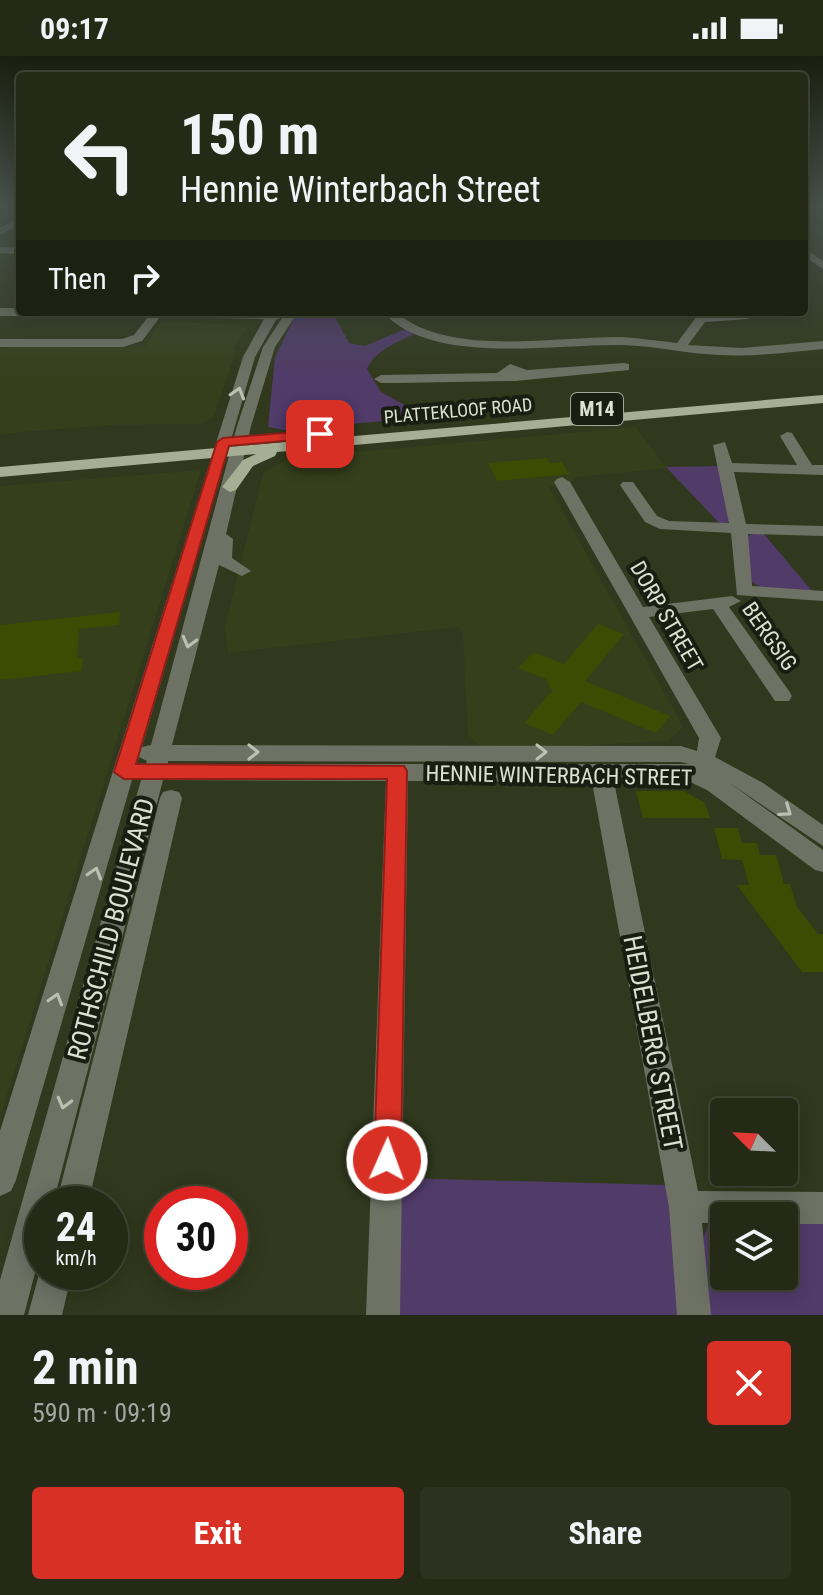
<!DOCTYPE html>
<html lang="en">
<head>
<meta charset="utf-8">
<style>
  body { margin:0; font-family:"Roboto Condensed",sans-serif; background:#2c321f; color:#f1f3f6; height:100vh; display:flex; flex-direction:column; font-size:30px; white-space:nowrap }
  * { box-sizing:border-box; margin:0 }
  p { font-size:26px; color:#a3a7a1 }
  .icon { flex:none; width:44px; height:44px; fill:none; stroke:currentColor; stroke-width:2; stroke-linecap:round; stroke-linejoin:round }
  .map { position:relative; height:1259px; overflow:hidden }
  .panel { display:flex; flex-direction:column; background:#242a16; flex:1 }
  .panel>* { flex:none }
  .top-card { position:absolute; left:16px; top:16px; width:792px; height:244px; border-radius:8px; box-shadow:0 4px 20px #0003,0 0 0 2px #414635; background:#242a16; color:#f1f3f6; overflow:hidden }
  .needle { width:52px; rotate:294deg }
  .controls { position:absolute; left:710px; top:1042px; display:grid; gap:16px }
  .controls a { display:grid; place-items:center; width:88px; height:88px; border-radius:8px; background:#242a16; box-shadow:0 4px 20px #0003,0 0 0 2px #414635; font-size:40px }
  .speed { position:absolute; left:24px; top:1130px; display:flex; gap:16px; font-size:40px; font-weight:700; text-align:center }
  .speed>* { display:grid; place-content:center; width:104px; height:104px; border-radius:50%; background:#242a16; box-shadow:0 4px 20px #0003,0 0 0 2px #414635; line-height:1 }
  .speed small { font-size:20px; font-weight:400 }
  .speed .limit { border:12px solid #d22; background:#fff; color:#111 }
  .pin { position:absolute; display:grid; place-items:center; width:68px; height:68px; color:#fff; margin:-34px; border-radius:16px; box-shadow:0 4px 12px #0006 }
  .me { position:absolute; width:88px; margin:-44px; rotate:2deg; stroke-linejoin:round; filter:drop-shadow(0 0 6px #0008) }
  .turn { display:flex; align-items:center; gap:28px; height:168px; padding:0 32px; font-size:36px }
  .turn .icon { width:104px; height:104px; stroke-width:2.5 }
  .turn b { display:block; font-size:56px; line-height:68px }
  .then { display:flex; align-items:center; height:76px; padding:0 32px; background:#0003; gap:16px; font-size:30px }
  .round { display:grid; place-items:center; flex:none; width:84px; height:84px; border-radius:8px; background:#2c321f }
  .summary { display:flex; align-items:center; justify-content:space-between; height:136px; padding:0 32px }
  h1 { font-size:48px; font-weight:700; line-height:60px }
  .button { display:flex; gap:16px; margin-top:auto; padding:16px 32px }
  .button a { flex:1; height:92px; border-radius:8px; background:#d93025; color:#fff; font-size:32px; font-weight:700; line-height:92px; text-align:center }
  .button a+a { background:#2c321f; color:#f1f3f6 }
  .status { display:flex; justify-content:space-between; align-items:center; height:56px; padding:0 40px; background:#242a16; direction:ltr }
  .status svg { height:22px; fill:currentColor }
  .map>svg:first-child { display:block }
  .built { fill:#353f1c }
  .green { fill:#503b69 }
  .building { fill:#3c4c03 }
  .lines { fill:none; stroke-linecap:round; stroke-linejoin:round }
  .minor { fill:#6e7265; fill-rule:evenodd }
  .major { fill:#a6af94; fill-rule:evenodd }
  .oneway { stroke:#bbc0b1 }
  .route { fill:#d93025; stroke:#8d1f18; stroke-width:2 }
  .labels { text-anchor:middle; stroke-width:8; stroke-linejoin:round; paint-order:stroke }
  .far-street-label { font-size:18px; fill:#dce2d1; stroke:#1a1e12 }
  .shield { fill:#1a1e12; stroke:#a2a798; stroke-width:2 }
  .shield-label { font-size:20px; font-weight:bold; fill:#dce2d1 }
  .street-label { font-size:22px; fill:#dce2d1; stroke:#1a1e12 }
  .near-street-label { font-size:26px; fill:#dce2d1; stroke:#1a1e12 }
</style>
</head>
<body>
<div class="status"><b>09:17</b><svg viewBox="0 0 49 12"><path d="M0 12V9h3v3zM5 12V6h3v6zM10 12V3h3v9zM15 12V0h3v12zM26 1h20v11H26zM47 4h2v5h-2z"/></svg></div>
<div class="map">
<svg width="823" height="1259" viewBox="0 0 823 1259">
  <rect width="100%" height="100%" fill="#30381d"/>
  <g class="built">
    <path d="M 169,265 L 249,270 L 233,292 L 236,294 L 214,361 L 200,368 L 110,369 L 0,378 L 0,292 L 145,290 L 160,266 Z"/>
    <path d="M 636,371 L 667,412 L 577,421 L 569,428 L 549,431 L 683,670 L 669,685 L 551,691 L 480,690 L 468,679 L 463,579 L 459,571 L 228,597 L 225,570 L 263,417 L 289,402 Z"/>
    <path d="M 201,414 L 0,1062 L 0,430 Z"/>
  </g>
  <g class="green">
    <path d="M 297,256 L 332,256 L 349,287 L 365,290 L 405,273 L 417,277 C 398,286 376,293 367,313 L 381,336 L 410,352 L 417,362 L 284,374 L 268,371 L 275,301 Z"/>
    <path d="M 722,410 L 730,466 L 721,469 L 666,411 Z"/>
    <path d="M 754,477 L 763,477 L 813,536 L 760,531 L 751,525 L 746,481 Z"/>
    <path d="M 399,1122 L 667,1129 L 681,1259 L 396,1259 Z"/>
    <path d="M 724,1163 L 724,1220 L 784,1220 L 784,1163 L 823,1163 L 823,1259 L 710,1259 L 703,1184 L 708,1169 Z"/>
  </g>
  <g class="building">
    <path d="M 547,402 L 550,407 L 562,406 L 569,418 L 497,425 L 488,407 Z"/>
    <path d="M 120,556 L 119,569 L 79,573 L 77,602 L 83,602 L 82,615 L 0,624 L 0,569 Z"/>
    <path d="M 598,568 L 624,578 L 585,625 L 670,660 L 656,677 L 581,646 L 553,679 L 524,667 L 552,635 L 546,623 L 518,612 L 534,596 L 564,608 Z"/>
    <path d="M 636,735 L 684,735 L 705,747 L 710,762 L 643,762 Z"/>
    <path d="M 714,772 L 738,772 L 742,787 L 757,787 L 760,799 L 776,799 L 784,828 L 790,828 L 797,851 L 818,878 L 823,878 L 823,916 L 802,916 L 737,829 L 749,829 L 742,804 L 722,803 Z"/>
  </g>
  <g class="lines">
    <g class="minor">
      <path d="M 20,161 L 20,168 L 0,179 L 0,172 Z"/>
      <path d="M 0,191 L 20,192 L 20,198 L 0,197 Z"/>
      <path d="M 804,192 L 823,205 L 823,213 L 804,200 Z"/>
      <path d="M 0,252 L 20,252 L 20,256 L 26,256 L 20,260 L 0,260 Z"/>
      <path d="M 72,256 L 280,256 L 283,260 L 276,264 L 255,301 L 142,691 L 151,689 L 237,370 L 263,291 L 286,256 L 298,256 L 275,291 L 251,370 L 226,478 L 233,483 L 232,502 L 251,515 L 242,520 L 219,509 L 172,689 L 681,690 L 697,695 L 699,682 L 554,426 L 557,423 L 562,421 L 570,426 L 643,551 L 732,540 L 741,545 L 729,551 L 789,635 L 792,640 L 789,645 L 775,645 L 713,553 L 649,561 L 721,682 L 715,701 L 763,727 L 823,769 L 823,790 L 728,726 L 823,794 L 823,816 L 815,814 L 707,734 L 690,726 L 614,726 L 698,1135 L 823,1136 L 823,1168 L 784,1168 L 784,1160 L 724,1160 L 724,1167 L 702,1167 L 711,1259 L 677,1259 L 669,1151 L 592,726 L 408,725 L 400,1259 L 366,1259 L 386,725 L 163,724 L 53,1148 L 42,1148 L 42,1190 L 24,1259 L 0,1259 L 0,1224 L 141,724 L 132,724 L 16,1124 L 11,1135 L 0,1140 L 0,1075 L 243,301 L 264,263 L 160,261 L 142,285 L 123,291 L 0,291 L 0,283 L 122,283 L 134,279 L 148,261 L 78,260 ZM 139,701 L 147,705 L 146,708 L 137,708 ZM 168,705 L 681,706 L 689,708 L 168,708 Z"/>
      <path d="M 383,256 L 396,256 C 448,302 556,280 621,281 C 640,282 658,285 677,287 L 697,260 L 750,256 L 754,259 L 748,263 L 705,266 L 688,289 L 742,292 L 823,285 L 823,293 C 789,296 755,301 720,299 C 688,298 656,290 623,289 C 556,287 432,311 383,256 Z"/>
      <path d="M 624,307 L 629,308 L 629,314 L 515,325 L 398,327 L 381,327 L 374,323 L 381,319 L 497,317 L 510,308 L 527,314 Z"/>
      <path d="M 787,376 L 792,377 L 812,409 L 823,409 L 823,419 L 734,416 L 746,468 L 823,470 L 823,480 L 748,478 L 752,530 L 823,535 L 823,545 L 737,539 L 731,477 L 660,473 L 645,466 L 620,429 L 623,426 L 633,426 L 657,460 L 669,465 L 729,467 L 713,389 L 725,386 L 732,407 L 797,409 L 780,380 Z"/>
      <path d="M 171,734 L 179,736 L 182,742 L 88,1148 L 56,1148 L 160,742 L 163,736 Z"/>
      <path d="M 42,1207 L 42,1216 L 72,1216 L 62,1259 L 28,1259 Z"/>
    </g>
    <path class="major" d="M 823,339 L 823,347 L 277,396 L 275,400 L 253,410 L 236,434 L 230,436 L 222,431 L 243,404 L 256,398 L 0,421 L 0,411 Z"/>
  </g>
  <defs><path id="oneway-chevron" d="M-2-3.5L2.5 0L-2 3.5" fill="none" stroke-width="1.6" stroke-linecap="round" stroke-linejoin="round" transform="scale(2)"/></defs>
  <g class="oneway">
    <use href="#oneway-chevron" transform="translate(238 337) rotate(-73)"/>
    <use href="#oneway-chevron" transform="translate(189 586) rotate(105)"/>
    <use href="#oneway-chevron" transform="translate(253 696)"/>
    <use href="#oneway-chevron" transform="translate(541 696)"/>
    <use href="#oneway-chevron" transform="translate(786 755) rotate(35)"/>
    <use href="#oneway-chevron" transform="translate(95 817) rotate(-73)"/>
    <use href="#oneway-chevron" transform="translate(56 943) rotate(-73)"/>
    <use href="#oneway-chevron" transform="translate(64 1047) rotate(105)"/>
  </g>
  <linearGradient id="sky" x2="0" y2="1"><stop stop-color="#1a1f10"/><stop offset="0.46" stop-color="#48534c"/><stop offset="1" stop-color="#48534c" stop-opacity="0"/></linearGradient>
  <rect width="823" height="325" fill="url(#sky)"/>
  <path class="route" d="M 320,374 L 327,378 L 325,381 L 229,390 L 136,708 L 404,710 L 407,715 L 401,1104 L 397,1113 L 387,1117 L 378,1113 L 374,1104 L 387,723 L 124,723 L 114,716 L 217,386 L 223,382 Z"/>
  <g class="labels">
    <g class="far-street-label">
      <text transform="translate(458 355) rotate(-5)" y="6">PLATTEKLOOF ROAD</text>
    </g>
    <rect class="shield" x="571" y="337" width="52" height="32" rx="6"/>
    <g class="shield-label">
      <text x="597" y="360">M14</text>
    </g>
    <g class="street-label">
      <text transform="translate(667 560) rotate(60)" y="8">DORP STREET</text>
      <text transform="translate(770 580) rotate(55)" y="8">BERGSIG</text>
      <text transform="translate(559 719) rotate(1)" y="8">HENNIE WINTERBACH STREET</text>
    </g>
    <g class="near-street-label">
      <text transform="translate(111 873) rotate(-75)" y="9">ROTHSCHILD BOULEVARD</text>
      <text transform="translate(653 987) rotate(79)" y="9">HEIDELBERG STREET</text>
    </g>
  </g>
</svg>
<div class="controls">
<a><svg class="needle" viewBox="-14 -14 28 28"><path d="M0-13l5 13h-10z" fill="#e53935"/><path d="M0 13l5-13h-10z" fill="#a3a7a1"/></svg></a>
<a><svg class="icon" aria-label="layers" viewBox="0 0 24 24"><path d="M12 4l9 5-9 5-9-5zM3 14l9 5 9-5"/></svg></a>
</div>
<div class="speed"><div>24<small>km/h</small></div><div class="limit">30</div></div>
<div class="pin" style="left:320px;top:378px;background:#d93025"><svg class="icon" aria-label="arrive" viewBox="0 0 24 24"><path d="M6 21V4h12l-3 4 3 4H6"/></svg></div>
<svg class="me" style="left:387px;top:1104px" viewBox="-20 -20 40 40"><circle r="17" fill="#d93025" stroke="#fff" stroke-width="3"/><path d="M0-11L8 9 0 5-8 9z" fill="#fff"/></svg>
<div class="top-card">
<div class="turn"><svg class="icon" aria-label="left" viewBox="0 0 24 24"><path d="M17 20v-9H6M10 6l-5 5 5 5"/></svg><div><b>150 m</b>Hennie Winterbach Street</div></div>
<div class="then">Then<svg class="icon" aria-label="right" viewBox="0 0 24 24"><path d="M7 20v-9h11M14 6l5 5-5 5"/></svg></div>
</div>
</div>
<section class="panel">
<div class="summary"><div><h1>2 min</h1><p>590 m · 09:19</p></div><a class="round" style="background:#d93025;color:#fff"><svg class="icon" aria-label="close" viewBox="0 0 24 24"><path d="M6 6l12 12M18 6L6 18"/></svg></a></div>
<div class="button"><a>Exit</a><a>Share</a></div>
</section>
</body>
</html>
